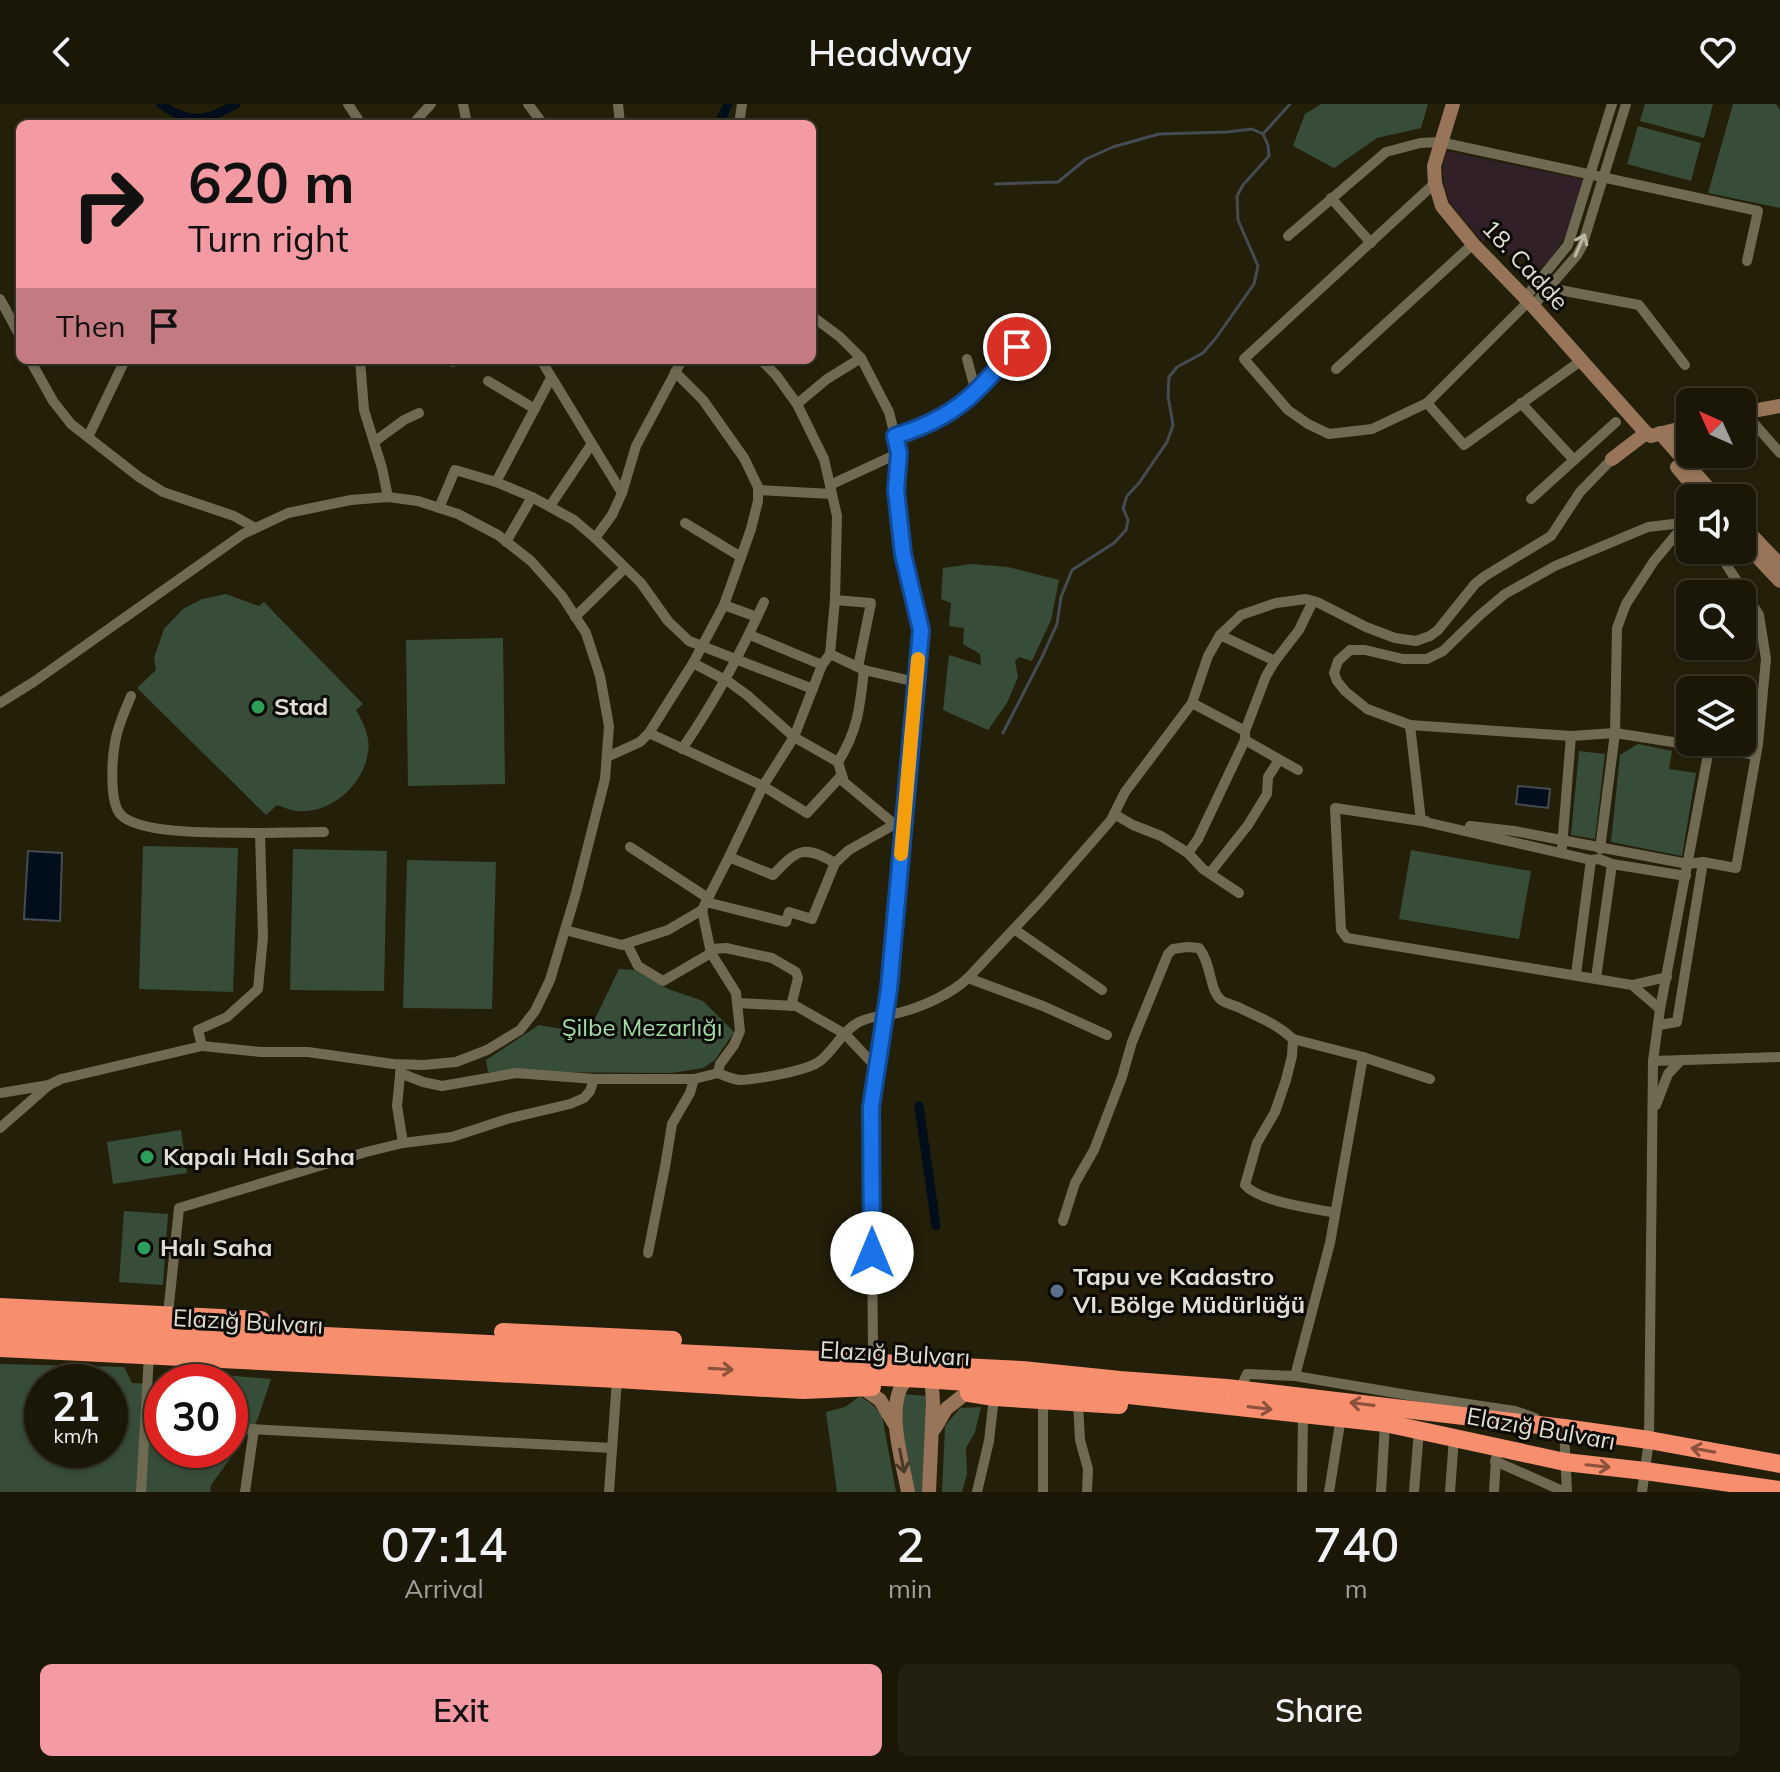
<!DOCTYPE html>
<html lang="en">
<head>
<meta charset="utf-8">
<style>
  body { margin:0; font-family:Mulish,sans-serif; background:#242011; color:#f1f3f6; height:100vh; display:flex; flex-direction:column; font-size:30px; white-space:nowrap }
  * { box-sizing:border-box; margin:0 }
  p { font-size:26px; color:#a09f9b }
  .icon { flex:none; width:44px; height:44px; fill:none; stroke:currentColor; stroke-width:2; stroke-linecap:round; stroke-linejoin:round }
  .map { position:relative; height:1388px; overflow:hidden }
  .details { display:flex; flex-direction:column; background:#1b1707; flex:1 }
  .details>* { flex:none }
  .guide { position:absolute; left:16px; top:16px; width:800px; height:244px; border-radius:12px; box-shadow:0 2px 6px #0004,0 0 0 2px #393628; background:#f49aa2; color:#111; overflow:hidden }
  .needle { width:52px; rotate:315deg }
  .tools { position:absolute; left:1676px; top:284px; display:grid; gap:16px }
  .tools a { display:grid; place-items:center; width:80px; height:80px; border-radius:12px; background:#1b1707; box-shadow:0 2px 6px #0004,0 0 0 2px #393628; font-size:40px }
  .speed { position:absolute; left:24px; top:1260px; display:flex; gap:16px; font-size:40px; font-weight:700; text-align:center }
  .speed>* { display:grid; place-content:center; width:104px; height:104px; border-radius:50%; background:#1b1707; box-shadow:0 2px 6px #0004,0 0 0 2px #393628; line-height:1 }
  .speed small { font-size:20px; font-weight:400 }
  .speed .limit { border:12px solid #d22; background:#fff; color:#111 }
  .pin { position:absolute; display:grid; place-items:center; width:68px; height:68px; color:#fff; margin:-34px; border:4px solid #fff; border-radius:50%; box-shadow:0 2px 8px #0007 }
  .me { position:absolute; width:88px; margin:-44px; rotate:0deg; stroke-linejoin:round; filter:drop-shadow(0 0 6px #0008) }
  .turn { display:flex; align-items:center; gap:28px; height:168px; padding:0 40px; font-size:36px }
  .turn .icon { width:104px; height:104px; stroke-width:2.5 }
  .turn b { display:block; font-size:56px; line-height:68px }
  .then { display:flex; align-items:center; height:76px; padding:0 40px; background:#0003; gap:16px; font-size:30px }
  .eta { display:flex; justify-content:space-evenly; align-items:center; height:136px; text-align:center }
  .eta b { font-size:48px; font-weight:600; line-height:56px }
  .primary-button { display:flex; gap:16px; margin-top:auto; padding:16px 40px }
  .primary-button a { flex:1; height:92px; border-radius:12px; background:#f49aa2; color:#111; font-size:32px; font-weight:600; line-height:92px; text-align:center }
  .primary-button a+a { background:#242011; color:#f1f3f6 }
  header { display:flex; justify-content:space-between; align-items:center; height:104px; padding:0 40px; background:#1b1707; font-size:36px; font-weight:600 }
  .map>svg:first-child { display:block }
  .education { fill:#322028 }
  .green { fill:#374d38; fill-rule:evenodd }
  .water { fill:#000d1b; stroke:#444c52; stroke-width:2 }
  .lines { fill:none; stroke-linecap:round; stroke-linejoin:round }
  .stream { stroke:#444c52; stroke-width:3 }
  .canal { stroke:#000d1b; stroke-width:9 }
  .street { stroke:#6f6a51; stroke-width:10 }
  .secondary { stroke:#987559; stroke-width:14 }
  .highway { stroke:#f78e6d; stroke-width:18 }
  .oneway { stroke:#b9b6a4 }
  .oneway2 { stroke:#8d523d }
  .oneway3 { stroke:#4a3a2a }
  .route-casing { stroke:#114b97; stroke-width:20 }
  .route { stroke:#1a73e8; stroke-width:14 }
  .slow { stroke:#f59e0b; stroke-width:14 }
  .leisure-dot { fill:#2e9e5b; stroke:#0b0903; stroke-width:3 }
  .service-dot { fill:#5c6f8a; stroke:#0b0903; stroke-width:3 }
  .labels { text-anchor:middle; stroke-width:6; stroke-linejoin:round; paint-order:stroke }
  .street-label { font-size:24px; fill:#e1dfd1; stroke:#0b0903 }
  .poi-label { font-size:24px; font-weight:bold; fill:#e1dfd1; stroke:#0b0903; text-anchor:start }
  .park-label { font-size:24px; fill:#a1dda4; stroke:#0b0903 }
</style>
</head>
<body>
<header><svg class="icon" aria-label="back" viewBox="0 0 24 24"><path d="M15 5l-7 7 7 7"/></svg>Headway<svg class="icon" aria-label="heart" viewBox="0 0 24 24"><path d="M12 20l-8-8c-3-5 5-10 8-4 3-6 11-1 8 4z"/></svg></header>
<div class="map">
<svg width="1780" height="1388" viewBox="0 0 1780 1388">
  <rect width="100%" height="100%" fill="#241f09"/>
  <path class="education" d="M 1446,47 L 1585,76 L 1566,131 L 1550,156 L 1538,165 L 1515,149 L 1511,154 L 1489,132 L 1483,138 L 1451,100 L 1444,80 L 1443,65 Z"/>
  <g class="green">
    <path d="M 1321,0 L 1428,0 L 1421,24 L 1377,34 L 1334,64 L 1293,42 L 1305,10 Z"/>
    <path d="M 1645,0 L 1713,0 L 1704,34 L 1640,17 Z"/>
    <path d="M 1733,0 L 1776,0 L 1780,6 L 1780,104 L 1708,89 Z"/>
    <path d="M 1638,22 L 1701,39 L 1691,77 L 1627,60 Z"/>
    <path d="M 972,460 L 1008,463 L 1059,476 L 1051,516 L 1032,557 L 1019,553 L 1015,557 L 1018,573 L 1007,599 L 988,626 L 943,606 L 949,551 L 981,561 L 980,550 L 963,540 L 964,524 L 949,522 L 951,499 L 941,495 L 943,464 Z"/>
    <path d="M 226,490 L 259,502 L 264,498 L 363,600 L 356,606 C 363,618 371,634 368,648 C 364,681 330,711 296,707 C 290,706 283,703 277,701 L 266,711 L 137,584 L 156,566 L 154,554 L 164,525 L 183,505 L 202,495 Z"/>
    <path d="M 503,534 L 505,680 L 408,682 L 406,536 Z"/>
    <path d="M 1638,640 L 1672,647 L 1669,665 L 1696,669 L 1682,752 L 1611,738 L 1620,651 Z"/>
    <path d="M 1579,647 L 1605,650 L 1595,735 L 1571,731 Z"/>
    <path d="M 143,742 L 238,744 L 233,888 L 139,885 Z"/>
    <path d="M 293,745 L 387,747 L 384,887 L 290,886 Z"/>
    <path d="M 1411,746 L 1531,767 L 1519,835 L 1399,815 Z"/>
    <path d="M 407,756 L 496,758 L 492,905 L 403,904 Z"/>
    <path d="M 619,865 L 634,866 L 668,885 L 703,897 L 734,928 L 715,956 L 703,964 L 672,969 L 488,968 L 486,956 L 539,921 L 573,927 L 592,921 Z"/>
    <path d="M 181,1026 L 187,1069 L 113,1080 L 107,1038 Z"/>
    <path d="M 124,1107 L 168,1110 L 163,1181 L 119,1178 Z"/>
    <path d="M 0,1260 L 124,1263 L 132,1279 L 162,1280 L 162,1346 L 230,1346 L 230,1278 L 171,1278 L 176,1267 L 271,1275 L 257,1317 L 211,1381 L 210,1388 L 0,1388 ZM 42,1278 L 110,1278 L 110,1346 L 42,1346 Z"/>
    <path d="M 903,1290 L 927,1292 L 925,1388 L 915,1388 L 900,1314 Z"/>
    <path d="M 860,1292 L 873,1301 L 882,1311 L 896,1388 L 837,1388 L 826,1308 L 845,1303 Z"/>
    <path d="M 981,1303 L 975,1328 L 966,1344 L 967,1370 L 962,1388 L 942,1388 L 945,1322 L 960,1304 Z"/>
  </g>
  <g class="water">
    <path d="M 1518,682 L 1550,685 L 1548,704 L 1516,700 Z"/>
    <path d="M 28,747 L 62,749 L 60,817 L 24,815 Z"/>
  </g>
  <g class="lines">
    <g class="stream">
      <path d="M 1263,30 L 1290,0"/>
      <path d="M 995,80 L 1058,78 L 1086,55 L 1113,43 L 1159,30 L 1227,28 L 1252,25 L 1263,30 L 1268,41 L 1269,52 L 1243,81 L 1237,92 L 1238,116 L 1258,162 L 1254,180 L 1216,234 L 1203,249 L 1177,263 L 1169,273 L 1168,292 L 1173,321 L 1167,338 L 1139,379 L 1127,392 L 1123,404 L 1128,416 L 1126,426 L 1114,439 L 1072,466 L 1061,493 L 1057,520 L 1043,551 L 1003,629"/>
    </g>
    <g class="canal">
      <path d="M 161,0 C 189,21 208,17 236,0"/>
      <path d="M 723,20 L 722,13 L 728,0"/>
      <path d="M 919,1002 L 936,1122"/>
    </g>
    <g class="street">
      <path d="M 348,0 L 361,20"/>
      <path d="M 463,0 L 467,20"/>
      <path d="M 528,0 L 543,20"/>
      <path d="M 618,0 L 620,20"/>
      <path d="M 413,20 L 431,0"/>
      <path d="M 739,20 L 742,0"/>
      <path d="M 1435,79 L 1244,255 L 1288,306 L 1308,320 L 1329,330 L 1372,325 L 1427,299 L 1528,198"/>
      <path d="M 1331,94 L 1371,139"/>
      <path d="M 1288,132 L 1386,48 L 1420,39 L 1440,38 L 1758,107 L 1747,157"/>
      <path d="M 1549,184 L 1639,201 L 1685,261"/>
      <path d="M 1525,194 L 1568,141 L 1612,0"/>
      <path d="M 0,195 L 20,232"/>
      <path d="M 1533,202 L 1577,151 L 1582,142 L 1626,0"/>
      <path d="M 812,212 L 840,233 L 861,254 L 889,308 L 899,349 L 896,386 L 903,450 L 921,526 L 889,885 L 871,1003 L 873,1248"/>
      <path d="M 967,255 L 976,288"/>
      <path d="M 30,256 L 53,297 L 71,320 L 139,373 L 163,388 L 234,412 L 255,424"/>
      <path d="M 360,256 L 364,306 L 382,364 L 388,393"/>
      <path d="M 541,256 L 622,389"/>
      <path d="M 453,258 L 453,256"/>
      <path d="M 1336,265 L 1473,140"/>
      <path d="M 488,277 L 535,305"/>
      <path d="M 1427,299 L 1464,341 L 1582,256"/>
      <path d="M 1521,299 L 1574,356"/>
      <path d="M 797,300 L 827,275 L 861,254"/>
      <path d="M 1745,309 L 1780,349"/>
      <path d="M 895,332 C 925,323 956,308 978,285 C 992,272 1004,257 1017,243"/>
      <path d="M 88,333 L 125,256"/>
      <path d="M 374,338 L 404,316 L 419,309"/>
      <path d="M 496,378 L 551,274"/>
      <path d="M 830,381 L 899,349"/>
      <path d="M 758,386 L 832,390"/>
      <path d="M 1531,395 L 1616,318"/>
      <path d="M 550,402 L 591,341"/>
      <path d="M 439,404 L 455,366 L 496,378 L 532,393 L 574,416 L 595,434 L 641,479 L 668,517 L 689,537 L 813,585"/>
      <path d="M 685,419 L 741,453"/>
      <path d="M 1690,427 L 1682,419 L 1648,423 L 1555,462 L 1505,490 L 1480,511 L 1443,547 L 1427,555 L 1403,555 L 1365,546 L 1350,546 L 1338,557 L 1334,569 L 1337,577 L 1345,587 L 1367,605 L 1410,621 L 1571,632 L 1615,629 L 1756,651"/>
      <path d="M 595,434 L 612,411 L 622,389 L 636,342 L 682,256"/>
      <path d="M 506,438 L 532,393"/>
      <path d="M 835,496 L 871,499 L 858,563"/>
      <path d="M 724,501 L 757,513"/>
      <path d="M 575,513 L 625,464"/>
      <path d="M 750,531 L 822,561"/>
      <path d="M 1220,531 L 1275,557"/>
      <path d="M 830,550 L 864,566 L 916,578"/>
      <path d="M 693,559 L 729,578 L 747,591 L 794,633 L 838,658"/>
      <path d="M 864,566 C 860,602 858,627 838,658 L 844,678 L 894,720"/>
      <path d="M 0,599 L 35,577 L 243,430 L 288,409 L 351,396 L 388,393 L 418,397 L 458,410 L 498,431 L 531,457 L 562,492 L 586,529 L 600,572 L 609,622 L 605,675 L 576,789 L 550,876 L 535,907 L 520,926 L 487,946 L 456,958 L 423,961 L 393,960 L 308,948 L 261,948 L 202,942"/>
      <path d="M 1192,599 L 1245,627"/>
      <path d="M 1410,621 L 1421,717 L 1426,717"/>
      <path d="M 649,629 L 763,682 L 807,709 L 841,672"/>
      <path d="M 1245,636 L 1298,666"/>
      <path d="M 682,645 C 715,597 740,551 764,498"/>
      <path d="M 607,653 L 640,638 L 649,629 L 693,559 L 724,501 L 751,425 L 758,397 L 758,383 L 744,354 L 703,296 L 675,268"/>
      <path d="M 1114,710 L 1133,721 L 1161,732 L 1188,749 L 1203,765 L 1239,789"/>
      <path d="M 1470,722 L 1514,727 L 1688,760 L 1703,758 L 1736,764 L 1758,640 L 1766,555 L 1759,511 L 1724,457 L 1712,446"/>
      <path d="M 260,729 L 324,728"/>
      <path d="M 630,743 L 708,794"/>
      <path d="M 1562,743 L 1571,632"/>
      <path d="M 1600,745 L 1615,629 L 1617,524 L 1626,500 L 1654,457 L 1684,421"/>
      <path d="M 1188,749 L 1198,735 L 1245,636 L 1245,627 L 1266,572 L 1275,557 L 1299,526 L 1313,497"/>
      <path d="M 729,753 L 773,771 C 797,746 803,740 835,759"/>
      <path d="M 1210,769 L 1248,721 L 1267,690 L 1268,673 L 1279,656"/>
      <path d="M 706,798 L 786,818 L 789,808 L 812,815 L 835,759 L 849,746 L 904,715"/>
      <path d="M 702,806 L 711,849 L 736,889 L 740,927 L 734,941 L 720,960 L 718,969 C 725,972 733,976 741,976 C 758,975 807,967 820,957 C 834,946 843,926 859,918 C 873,911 888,912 902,908 C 924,902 951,890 968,874 L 1043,794 L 1111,716 L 1125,688 L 1192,599 L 1208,552 L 1220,531 L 1241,511 L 1276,499 L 1306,495 L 1317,498 L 1366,523 L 1395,534 L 1416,537 L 1430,532 L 1438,526 L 1475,480 L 1485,472 L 1551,432 L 1580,388 L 1612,355"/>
      <path d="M 1014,825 L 1102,886"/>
      <path d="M 565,826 L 622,841 L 668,826 L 702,806 L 729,753 L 763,682 L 794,633 L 822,561 L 830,550 L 835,496 L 837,412 L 824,355 L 797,300 L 776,271 L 761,256"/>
      <path d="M 627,840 L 638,862 L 663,877 L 711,849"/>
      <path d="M 711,845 L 726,844 L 772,854 L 796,868 L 798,874 L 791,902"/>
      <path d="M 1576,870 L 1591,756"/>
      <path d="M 968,874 L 1043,902 L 1107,931"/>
      <path d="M 1596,874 L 1612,760"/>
      <path d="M 1632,881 L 1667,873"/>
      <path d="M 737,899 L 796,902 L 845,930 L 877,964"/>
      <path d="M 1660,905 L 1709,645"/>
      <path d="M 1659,921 L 1677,918 L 1703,758"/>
      <path d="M 1653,957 L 1780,953"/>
      <path d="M 401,962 L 397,1002 L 403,1039"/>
      <path d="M 400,969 L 423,978 L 442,982 L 516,969 L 594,975 L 694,975 L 718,969"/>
      <path d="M 0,989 L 49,981"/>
      <path d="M 1656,1001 L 1668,970 L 1681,956"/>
      <path d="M 0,1024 L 49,981 L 61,975 L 202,942 L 198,926 L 227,913 L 258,885 L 263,833 L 260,729 C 229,728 142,732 121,711 C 109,699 112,655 115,639 C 117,623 125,607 131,592"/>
      <path d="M 1335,1109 C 1312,1104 1260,1098 1245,1081 L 1257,1039 L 1275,1008 L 1286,976 L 1292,952 L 1293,935 L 1363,953 L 1430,975"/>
      <path d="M 1063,1117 L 1075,1079 L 1094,1046 L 1122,973 L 1132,938 L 1168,850 L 1173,845 L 1187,843 L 1199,844 C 1212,860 1209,886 1221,896 C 1225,899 1233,901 1238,903 C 1258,913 1276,919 1293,935"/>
      <path d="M 648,1149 L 665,1063 L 672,1020 L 690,989 L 694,975"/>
      <path d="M 168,1210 L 179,1104 L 366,1048 L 403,1039 L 452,1033 L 507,1015 L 570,1000 L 584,994 L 590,987 L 594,975"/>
      <path d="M 1295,1272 L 1330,1139 L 1363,953"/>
      <path d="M 1240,1285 L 1247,1270 L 1295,1272 L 1414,1292 L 1515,1307 L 1535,1314"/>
      <path d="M 1078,1299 L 1080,1336 L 1088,1365 L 1087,1388"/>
      <path d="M 146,1324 L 162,1324"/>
      <path d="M 230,1324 L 612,1344"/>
      <path d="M 1562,1324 L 1564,1324 L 1567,1388"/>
      <path d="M 1495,1357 L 1565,1388"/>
      <path d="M 141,1388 L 149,1251"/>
      <path d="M 245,1388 L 254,1325"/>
      <path d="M 609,1388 L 617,1275"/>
      <path d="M 977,1388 L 989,1337 L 994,1293"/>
      <path d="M 1043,1388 L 1043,1296"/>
      <path d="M 1302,1388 L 1303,1310"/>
      <path d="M 1329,1388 L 1341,1313"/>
      <path d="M 1381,1388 L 1385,1319"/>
      <path d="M 1414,1388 L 1419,1326"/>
      <path d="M 1450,1388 L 1454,1333"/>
      <path d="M 1494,1388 L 1496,1354"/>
      <path d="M 1642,1388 L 1649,1336 L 1653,957 L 1660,905 L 1632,881 L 1347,834 L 1341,826 L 1335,704 L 1421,717 L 1591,756 L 1599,755 L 1612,760 L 1686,772"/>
    </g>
    <g class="secondary">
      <path d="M 1453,0 L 1434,62 L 1435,79 L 1442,102 L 1473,140 L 1533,202 L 1646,329"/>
      <path d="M 1742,309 L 1780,302"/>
      <path d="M 1660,329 L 1717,394"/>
      <path d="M 1612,355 L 1646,329 L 1651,332 L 1690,322"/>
      <path d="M 1677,363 L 1703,394"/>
      <path d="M 1742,421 L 1780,461"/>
      <path d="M 1742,437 L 1780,477"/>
      <path d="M 926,1270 L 932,1283 L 933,1298 L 929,1388"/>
      <path d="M 863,1284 L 880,1296 L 895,1321"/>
      <path d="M 935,1324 L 946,1305 L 975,1282"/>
      <path d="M 908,1388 C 903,1359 889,1317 899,1288 C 901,1280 908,1274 914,1268"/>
    </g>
    <g class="highway">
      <path d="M 0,1203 L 261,1216"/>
      <path d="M 0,1216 L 1022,1266 L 1120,1276 L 1227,1284 L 1564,1324 L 1649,1336 L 1780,1360"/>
      <path d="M 503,1228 L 673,1236"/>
      <path d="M 0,1230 L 924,1275 L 1092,1287 L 1385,1319 L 1565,1358 L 1645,1367 L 1780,1386"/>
      <path d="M 0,1244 L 617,1275 L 748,1283 L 803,1286 L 872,1283"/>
      <path d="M 969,1289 L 994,1293 L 1119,1301"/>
    </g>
  </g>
  <defs><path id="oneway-shaft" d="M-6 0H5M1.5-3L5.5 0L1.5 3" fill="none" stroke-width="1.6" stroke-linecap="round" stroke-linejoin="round" transform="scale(2)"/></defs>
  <use class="oneway" href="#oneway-shaft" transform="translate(1580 141) rotate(-66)"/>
  <g class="oneway2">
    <use href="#oneway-shaft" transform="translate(721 1265) rotate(3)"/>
    <use href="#oneway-shaft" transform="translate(1362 1300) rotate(-173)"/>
    <use href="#oneway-shaft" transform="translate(1260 1304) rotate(7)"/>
    <use href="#oneway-shaft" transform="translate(1703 1346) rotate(-170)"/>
    <use href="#oneway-shaft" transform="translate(1598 1362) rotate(6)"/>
  </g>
  <use class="oneway3" href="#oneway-shaft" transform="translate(902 1357) rotate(79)"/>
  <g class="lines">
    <g class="route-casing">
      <path id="route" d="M 872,1149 L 871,1003 L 889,885 L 921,526 L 903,450 L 896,386 L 899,349 L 895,332 C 925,323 956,308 978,285 C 992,271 1004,257 1017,243"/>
    </g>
    <use href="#route" class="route"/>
    <path class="slow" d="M 901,750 L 918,555"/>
  </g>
  <g class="leisure-dot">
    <circle cx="258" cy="603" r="8"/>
    <circle cx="147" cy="1053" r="8"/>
    <circle cx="144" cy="1144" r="8"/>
  </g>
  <circle class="service-dot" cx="1057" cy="1187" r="8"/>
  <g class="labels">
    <g class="street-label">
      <text transform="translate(1525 161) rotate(47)" y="8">18. Cadde</text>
      <text transform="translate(248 1218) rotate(3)" y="8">Elazığ Bulvarı</text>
      <text transform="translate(895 1250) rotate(3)" y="8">Elazığ Bulvarı</text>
      <text transform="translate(1541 1325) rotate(10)" y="8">Elazığ Bulvarı</text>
    </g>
    <g class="poi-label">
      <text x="274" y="611">Stad</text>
      <text x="163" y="1061">Kapalı Halı Saha</text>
      <text x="160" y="1152">Halı Saha</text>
      <text x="1073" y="1181">Tapu ve Kadastro<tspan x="1073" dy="28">VI. Bölge Müdürlüğü</tspan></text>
    </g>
    <g class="park-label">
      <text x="642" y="932">Şilbe Mezarlığı</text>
    </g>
  </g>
</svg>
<div class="tools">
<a><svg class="needle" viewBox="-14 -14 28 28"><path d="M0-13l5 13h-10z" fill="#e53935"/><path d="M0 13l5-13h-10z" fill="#a09f9b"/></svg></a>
<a><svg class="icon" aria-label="sound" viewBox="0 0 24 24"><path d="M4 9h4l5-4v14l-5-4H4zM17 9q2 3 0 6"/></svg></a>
<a><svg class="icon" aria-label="search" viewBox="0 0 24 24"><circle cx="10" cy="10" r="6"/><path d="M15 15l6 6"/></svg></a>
<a><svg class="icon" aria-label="layers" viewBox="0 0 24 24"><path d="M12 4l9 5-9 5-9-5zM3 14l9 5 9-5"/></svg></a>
</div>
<div class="speed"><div>21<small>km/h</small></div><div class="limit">30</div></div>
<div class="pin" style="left:1017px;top:243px;background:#d93025"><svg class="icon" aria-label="arrive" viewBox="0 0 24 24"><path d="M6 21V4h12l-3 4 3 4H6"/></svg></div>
<svg class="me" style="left:872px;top:1149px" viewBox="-20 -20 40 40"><circle r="19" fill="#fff"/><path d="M0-13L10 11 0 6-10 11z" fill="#1a73e8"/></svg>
<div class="guide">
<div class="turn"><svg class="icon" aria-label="right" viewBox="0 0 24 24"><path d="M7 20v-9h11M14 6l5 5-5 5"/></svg><div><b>620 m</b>Turn right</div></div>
<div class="then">Then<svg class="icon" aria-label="arrive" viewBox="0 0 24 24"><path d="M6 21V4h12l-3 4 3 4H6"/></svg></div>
</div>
</div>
<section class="details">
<div class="eta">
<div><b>07:14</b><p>Arrival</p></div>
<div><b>2</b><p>min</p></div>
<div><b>740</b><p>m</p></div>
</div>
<div class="primary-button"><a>Exit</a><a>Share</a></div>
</section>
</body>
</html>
